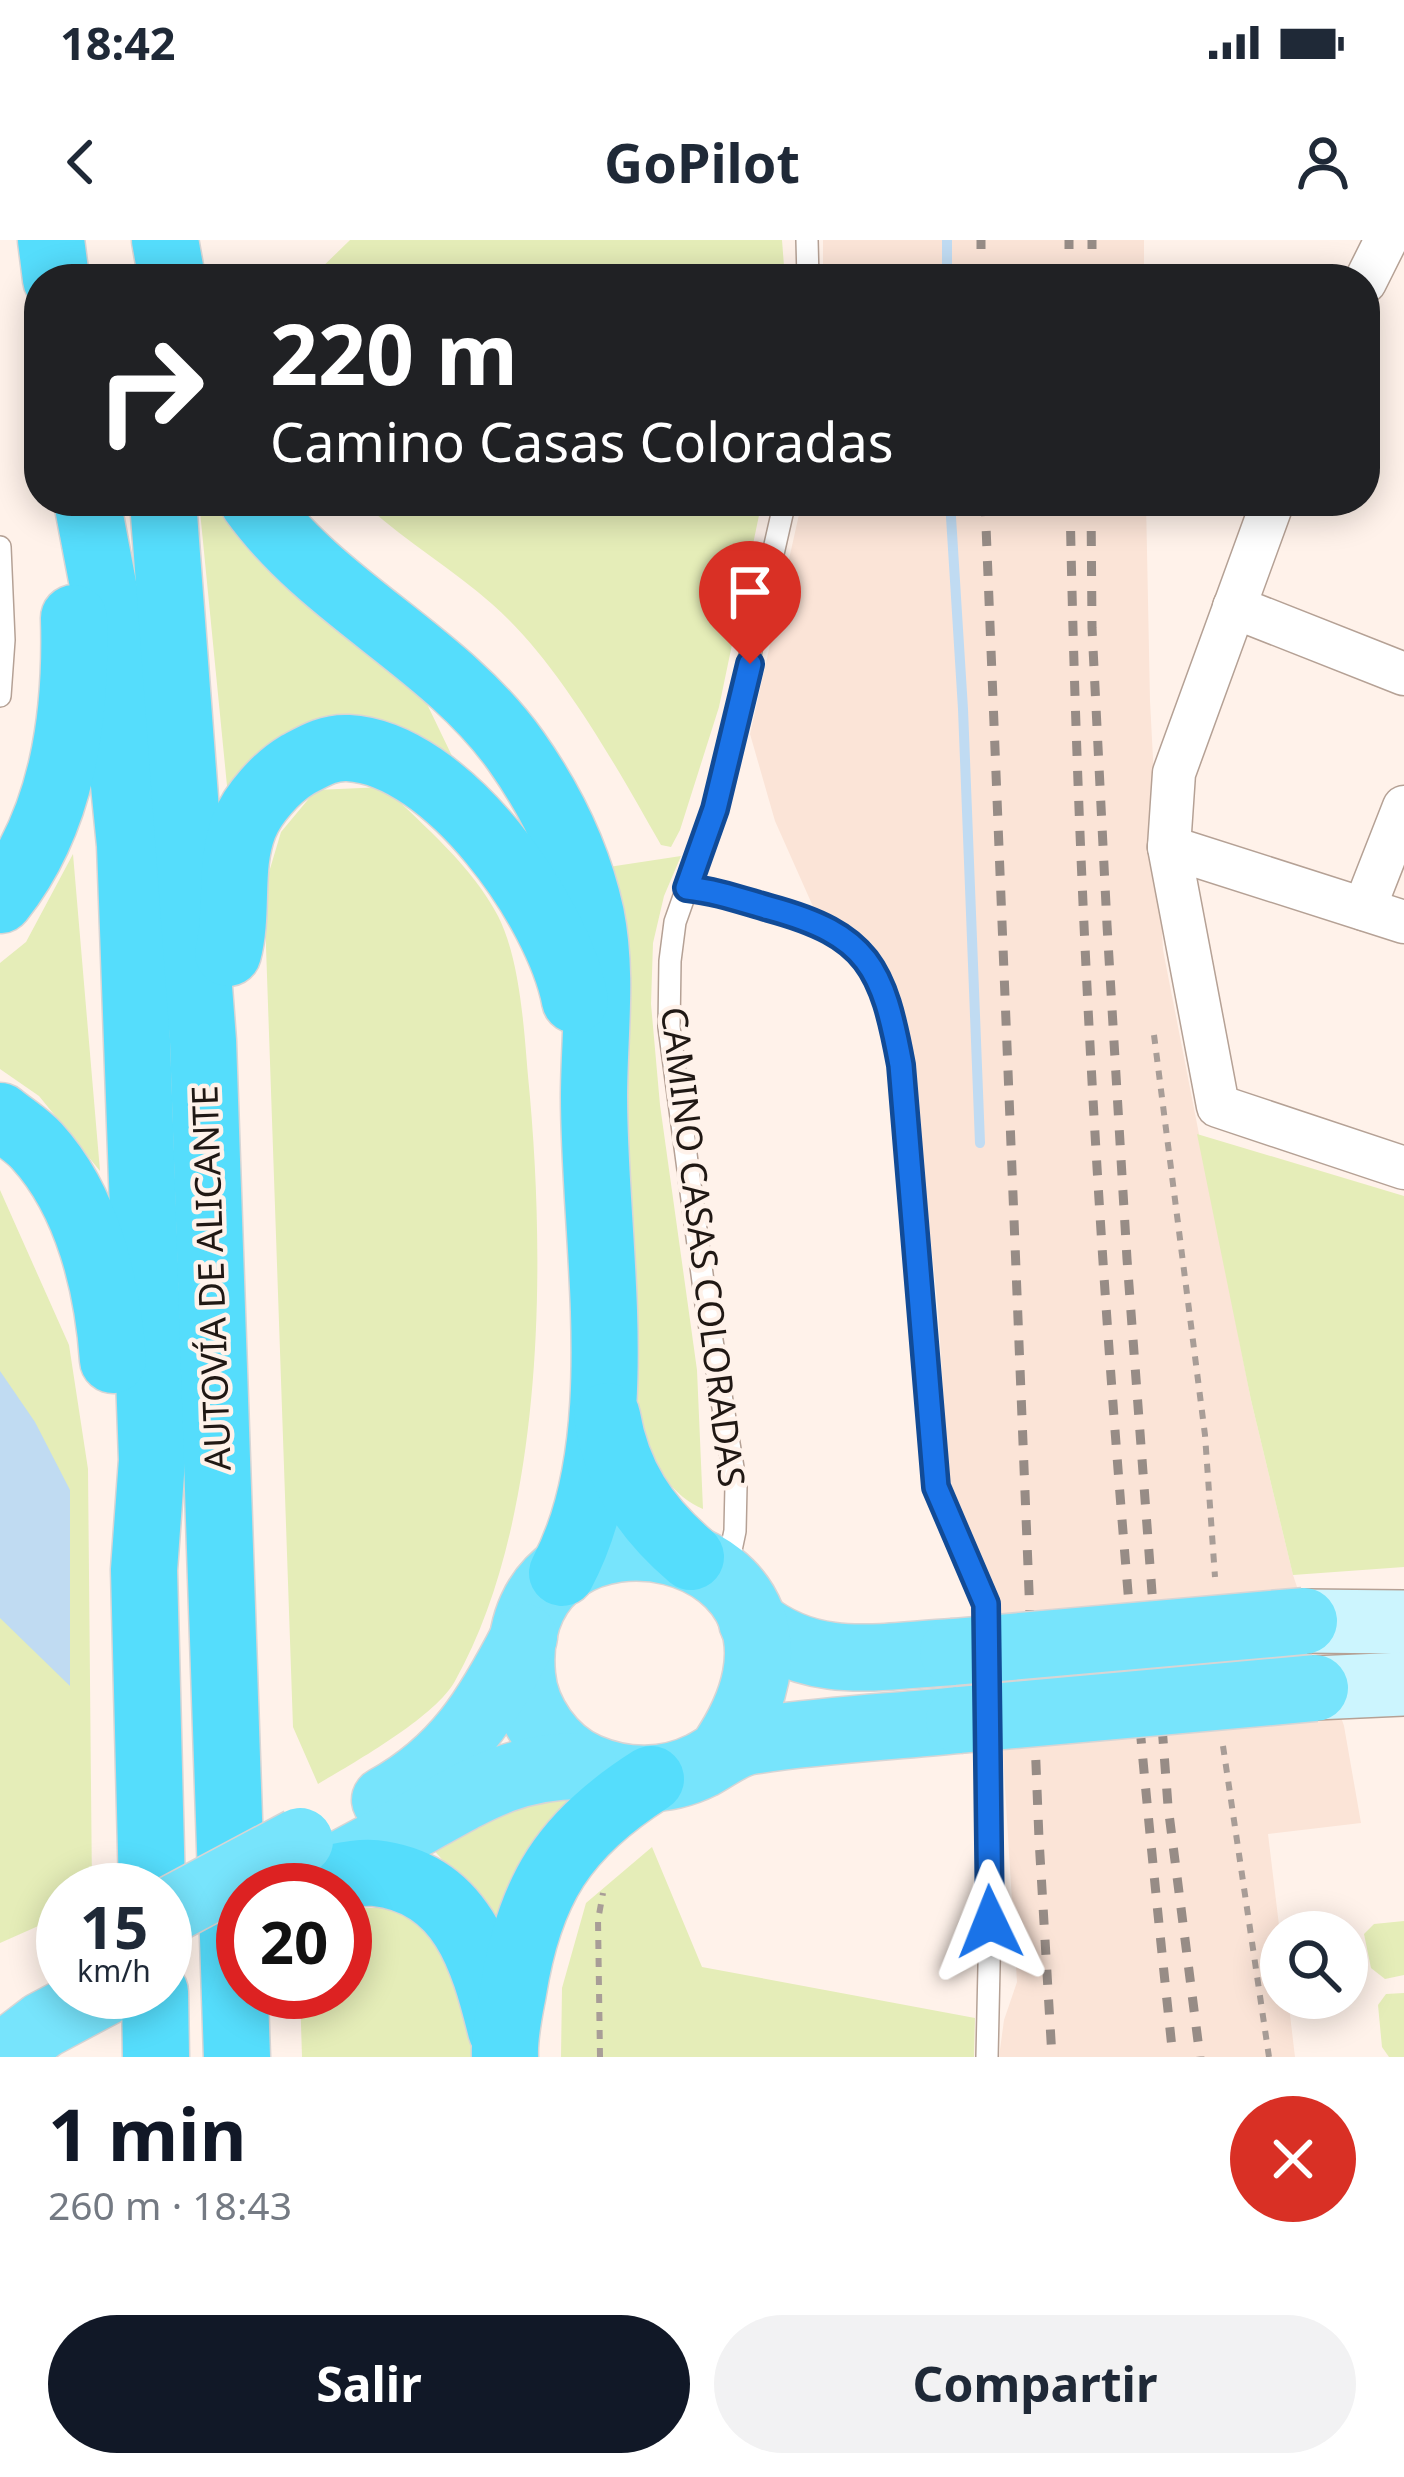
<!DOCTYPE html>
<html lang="es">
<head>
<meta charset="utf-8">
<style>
  body { margin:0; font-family:"Noto Sans",sans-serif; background:#f2f2f3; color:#1f2937; height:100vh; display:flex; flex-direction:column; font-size:45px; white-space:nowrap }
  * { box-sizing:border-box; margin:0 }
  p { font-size:39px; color:#747a83 }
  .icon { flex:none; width:66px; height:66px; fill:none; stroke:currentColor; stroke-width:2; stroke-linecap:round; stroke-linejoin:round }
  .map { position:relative; height:1817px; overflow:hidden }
  .panel { display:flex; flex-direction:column; background:#fff; flex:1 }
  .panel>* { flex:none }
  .banner { position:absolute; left:24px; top:24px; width:1356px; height:252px; border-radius:48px; box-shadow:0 6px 30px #0003; background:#202124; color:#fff; overflow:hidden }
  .fabs { position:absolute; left:1260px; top:1671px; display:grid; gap:24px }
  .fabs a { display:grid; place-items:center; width:108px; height:108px; border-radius:50%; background:#fff; box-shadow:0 6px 30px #0003; font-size:60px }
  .speed { position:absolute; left:36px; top:1623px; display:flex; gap:24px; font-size:60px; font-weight:700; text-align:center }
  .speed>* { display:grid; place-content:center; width:156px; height:156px; border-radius:50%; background:#fff; box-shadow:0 6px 30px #0003; line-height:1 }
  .speed small { font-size:30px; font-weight:400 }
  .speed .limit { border:18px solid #d22; background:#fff; color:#111 }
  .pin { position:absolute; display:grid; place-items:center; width:102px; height:102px; color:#fff; margin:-123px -51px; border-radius:50% 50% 50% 0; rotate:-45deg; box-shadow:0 0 12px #0007 }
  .pin .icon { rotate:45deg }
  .me { position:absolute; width:132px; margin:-66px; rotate:358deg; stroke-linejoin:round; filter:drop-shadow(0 0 9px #0008) }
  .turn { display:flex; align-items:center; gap:42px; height:252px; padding:0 48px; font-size:54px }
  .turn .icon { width:156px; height:156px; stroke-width:2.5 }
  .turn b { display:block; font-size:84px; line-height:102px }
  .round { display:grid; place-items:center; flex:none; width:126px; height:126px; border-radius:63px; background:#f2f2f3 }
  .summary { display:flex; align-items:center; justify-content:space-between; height:204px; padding:0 48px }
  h1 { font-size:72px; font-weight:700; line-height:90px; color:#111827 }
  .button { display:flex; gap:24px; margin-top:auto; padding:24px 48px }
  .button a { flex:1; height:138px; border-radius:72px; background:#111827; color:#fff; font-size:48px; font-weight:700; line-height:138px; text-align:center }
  .button a+a { background:#f2f2f3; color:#1f2937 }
  .status { display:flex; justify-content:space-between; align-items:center; height:84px; padding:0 60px; background:#fff; direction:ltr }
  .status svg { height:33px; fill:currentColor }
  header { display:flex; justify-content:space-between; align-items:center; height:156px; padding:0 48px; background:#fff; font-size:54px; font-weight:700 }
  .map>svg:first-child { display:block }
  .built { fill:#fbe4d7 }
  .green { fill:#e5edb8 }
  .water { fill:#c0dbf2 }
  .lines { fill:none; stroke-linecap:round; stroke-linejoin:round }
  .stream { stroke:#c0dbf2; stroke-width:10 }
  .service-casing { stroke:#b5a195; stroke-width:24 }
  .minor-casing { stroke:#b5a195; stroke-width:45 }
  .secondary-casing { stroke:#b5a195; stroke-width:66 }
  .trunk-casing { stroke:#d7d5d5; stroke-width:69 }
  .motorway-casing { stroke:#d7d5d5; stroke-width:69 }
  .path { stroke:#a89d97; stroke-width:6; stroke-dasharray:9 9; stroke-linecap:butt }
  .service { stroke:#fff; stroke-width:21 }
  .minor { stroke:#fff; stroke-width:42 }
  .secondary { stroke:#ccf5fe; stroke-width:63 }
  .trunk { stroke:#77e4fc; stroke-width:66 }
  .motorway { stroke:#55ddfc; stroke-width:66 }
  .rail { stroke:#978c86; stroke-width:9; stroke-dasharray:15 15; stroke-linecap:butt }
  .trunk-bridge-casing { stroke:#d7d5d5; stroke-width:69; stroke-linecap:butt }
  .trunk-bridge { stroke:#77e4fc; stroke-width:66 }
  .route-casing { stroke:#114b97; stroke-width:30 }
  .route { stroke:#1a73e8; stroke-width:21 }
  .labels { text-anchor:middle; stroke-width:9; stroke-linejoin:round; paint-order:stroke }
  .street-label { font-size:36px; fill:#201814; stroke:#fff2ea }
</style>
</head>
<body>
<div class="status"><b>18:42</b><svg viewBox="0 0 49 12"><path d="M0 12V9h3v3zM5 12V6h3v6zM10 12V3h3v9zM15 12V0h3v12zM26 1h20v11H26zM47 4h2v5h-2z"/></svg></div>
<header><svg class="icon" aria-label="back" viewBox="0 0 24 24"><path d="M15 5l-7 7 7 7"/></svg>GoPilot<svg class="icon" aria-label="person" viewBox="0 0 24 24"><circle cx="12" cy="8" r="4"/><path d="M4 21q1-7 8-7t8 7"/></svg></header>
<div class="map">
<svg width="1404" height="1817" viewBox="0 0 1404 1817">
  <rect width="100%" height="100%" fill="#fff2ea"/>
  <g class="built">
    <rect x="823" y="0" width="321" height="39"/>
    <path d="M 802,261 L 1146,261 L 1150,461 L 1163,710 L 1251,1160 L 1293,1335 L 1344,1486 L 1361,1583 L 1268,1594 L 1281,1702 L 1281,1758 L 1288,1758 L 1295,1817 L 999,1817 L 1004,1780 L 1017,1742 L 994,1369 L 950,1258 L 938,1070 L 908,783 L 894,744 L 870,701 L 815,671 L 775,581 L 750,494 Z"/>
  </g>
  <g class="green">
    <path d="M 350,0 L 782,0 L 785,39 L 310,39 Z"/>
    <path d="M 199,261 L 222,261 L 386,412 L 427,464 L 466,545 L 425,509 L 228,556 Z"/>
    <path d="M 361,261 L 762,261 L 719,467 L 680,590 L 671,607 L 661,605 C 617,528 559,422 492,364 C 450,327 402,299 361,261 Z"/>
    <path d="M 384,547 C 424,586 472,626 498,676 C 520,719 524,789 528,836 C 546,1017 546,1279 455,1441 C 435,1477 355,1522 318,1544 L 293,1487 L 264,649 L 281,592 L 316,550 Z"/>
    <path d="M 73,614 L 100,931 L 39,856 L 0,829 L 0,723 L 26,702 Z"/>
    <path d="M 681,616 L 664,656 L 653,703 L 651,764 L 660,865 L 697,1130 L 703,1269 C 646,1244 637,1171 631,1115 L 602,628 Z"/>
    <path d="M 1197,894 L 1404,956 L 1404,1327 L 1293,1335 L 1251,1160 Z"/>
    <path d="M 0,950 L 69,1105 L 88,1229 L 92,1650 L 63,1650 L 63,1675 L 0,1703 Z"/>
    <path d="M 576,1555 L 501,1687 L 432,1608 L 472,1570 Z"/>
    <path d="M 652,1607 L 702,1727 L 975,1778 L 974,1817 L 561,1817 L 562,1748 L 586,1663 Z"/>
    <path d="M 351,1668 L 392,1668 L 420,1682 L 474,1757 L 473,1817 L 302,1817 L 300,1752 L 345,1752 L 345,1671 Z"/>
    <path d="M 1404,1681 L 1404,1735 L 1385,1739 L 1371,1728 L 1364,1694 L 1374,1684 Z"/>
    <path d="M 1404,1753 L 1404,1817 L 1389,1817 L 1382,1807 L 1378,1765 L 1386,1754 Z"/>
  </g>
  <path class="water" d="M 0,1131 L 35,1182 L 70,1250 L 70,1446 L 0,1378 Z"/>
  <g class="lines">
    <g class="stream">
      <path d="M 947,0 L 947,39"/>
      <path d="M 950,261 L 963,469 L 980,903"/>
    </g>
    <g class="service-casing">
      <g id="service">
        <path d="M 807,0 L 808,39"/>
        <path d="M 0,307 L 4,400 L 0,456"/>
        <path d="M 687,648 L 712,651 L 811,679 L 841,696 L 865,716 L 881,743 L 901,825 L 936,1247 L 986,1364 L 986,1403"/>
        <path d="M 721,1330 L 731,1310 L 735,1291 L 736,1246 L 706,1064 L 669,787 L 670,721 L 675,682 L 715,569 L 785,261"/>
        <path d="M 986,1483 L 990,1682 L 987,1817"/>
      </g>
    </g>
    <g class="minor-casing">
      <g id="minor">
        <path d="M 1365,42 L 1386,0"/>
        <path d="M 1273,261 L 1174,533 L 1169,607 L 1218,866 L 1404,928"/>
        <path d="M 1234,367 L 1404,434"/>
        <path d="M 1169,607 L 1404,682"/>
        <path d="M 1364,669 L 1404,567"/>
      </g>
    </g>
    <g class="secondary-casing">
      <g id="secondary">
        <path d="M 1304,1381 L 1404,1382"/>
        <path d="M 1315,1448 L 1404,1444"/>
      </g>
    </g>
    <g class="trunk-casing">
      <g id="trunk">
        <path d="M 752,1382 C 814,1432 878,1416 953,1412"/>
        <path d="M 722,1512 C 872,1291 504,1225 522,1435 C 525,1473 553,1512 588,1527 C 625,1543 666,1543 702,1525 C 719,1516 732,1504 751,1501 C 819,1490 890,1487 959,1480"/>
        <path d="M 385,1560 C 456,1521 488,1467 524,1397"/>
        <path d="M 306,1643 C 345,1622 383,1602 421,1581 C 478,1549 517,1525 584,1526"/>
        <path d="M 1,1817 L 43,1785 L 105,1752"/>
      </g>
    </g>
    <g class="motorway-casing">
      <g id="motorway">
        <path d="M 51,0 L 56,39"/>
        <path d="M 165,0 L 172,39"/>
        <path d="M 87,261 L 105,355 L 130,605 L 152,1220 L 144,1330 L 152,1650"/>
        <path d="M 163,261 L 203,801 L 237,1817"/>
        <path d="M 253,261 C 324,360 446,412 516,511 C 552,562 578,615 591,675 C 603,735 594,797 594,857 C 594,1004 633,1201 562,1333"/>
        <path d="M 0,660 C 63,581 77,477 74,378"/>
        <path d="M 228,713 C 239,672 228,627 244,586 C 253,563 277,537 297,525 C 314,516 328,507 348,508 C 447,513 558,670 575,760"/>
        <path d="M 0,876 C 12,886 27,895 37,906 C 88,962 108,1047 113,1120"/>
        <path d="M 607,1176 C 617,1235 645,1278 691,1317"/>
        <path d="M 309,1641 C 329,1639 355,1631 375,1633 C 462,1643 483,1718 501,1790"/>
        <path d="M 155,1752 L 156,1817"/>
        <path d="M 505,1817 C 504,1795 509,1773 513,1752 C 529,1650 564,1594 651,1539"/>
      </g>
    </g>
    <g class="path">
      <path d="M 1154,795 L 1205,1195 L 1215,1337"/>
      <path d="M 1223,1506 L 1269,1817"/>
      <path d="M 600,1817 L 598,1680 L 603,1653"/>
    </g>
    <use href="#service" class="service"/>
    <use href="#minor" class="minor"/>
    <use href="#secondary" class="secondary"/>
    <use href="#trunk" class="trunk"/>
    <use href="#motorway" class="motorway"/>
    <g class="rail">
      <path d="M 981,39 L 981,0"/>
      <path d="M 1069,39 L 1069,0"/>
      <path d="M 1092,39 L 1092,0"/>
      <path d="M 985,261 L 1039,1599 L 1052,1817"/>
      <path d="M 1070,261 C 1080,780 1117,1301 1173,1817"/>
      <path d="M 1091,261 L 1092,388 L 1107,685 L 1127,1019 L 1168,1566 L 1200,1817"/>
    </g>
    <g class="trunk-bridge-casing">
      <g id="trunk-bridge">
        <path d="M 953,1412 L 1304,1381"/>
        <path d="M 959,1480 L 1315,1448"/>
        <path d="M 165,1673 L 300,1601"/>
      </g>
    </g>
    <use href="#trunk-bridge" class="trunk-bridge"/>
  </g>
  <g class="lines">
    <g class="route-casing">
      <path id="route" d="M 750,424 L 715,569 L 687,648 C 716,651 741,660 769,668 C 869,695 883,728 901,825 L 936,1247 L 986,1364 L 990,1682"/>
    </g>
    <use href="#route" class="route"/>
  </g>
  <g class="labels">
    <g class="street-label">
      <text transform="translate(703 1007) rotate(83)" y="13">CAMINO CASAS COLORADAS</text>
      <text transform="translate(211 1038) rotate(-92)" y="13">AUTOVÍA DE ALICANTE</text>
    </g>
  </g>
</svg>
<div class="fabs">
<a><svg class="icon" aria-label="search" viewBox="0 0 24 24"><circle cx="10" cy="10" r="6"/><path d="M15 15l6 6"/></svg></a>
</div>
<div class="speed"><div>15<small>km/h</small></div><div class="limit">20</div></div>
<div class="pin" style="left:750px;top:424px;background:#d93025"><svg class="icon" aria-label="arrive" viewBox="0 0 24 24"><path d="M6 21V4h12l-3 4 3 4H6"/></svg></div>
<svg class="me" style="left:990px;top:1682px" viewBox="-20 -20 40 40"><path d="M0-17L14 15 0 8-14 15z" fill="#1a73e8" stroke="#fff" stroke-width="4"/></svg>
<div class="banner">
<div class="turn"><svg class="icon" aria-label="right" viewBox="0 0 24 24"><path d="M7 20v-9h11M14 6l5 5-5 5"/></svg><div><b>220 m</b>Camino Casas Coloradas</div></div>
</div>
</div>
<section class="panel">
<div class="summary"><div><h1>1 min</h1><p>260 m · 18:43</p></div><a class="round" style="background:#d93025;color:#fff"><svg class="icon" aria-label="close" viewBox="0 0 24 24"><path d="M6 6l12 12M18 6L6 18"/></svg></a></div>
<div class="button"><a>Salir</a><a>Compartir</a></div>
</section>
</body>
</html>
